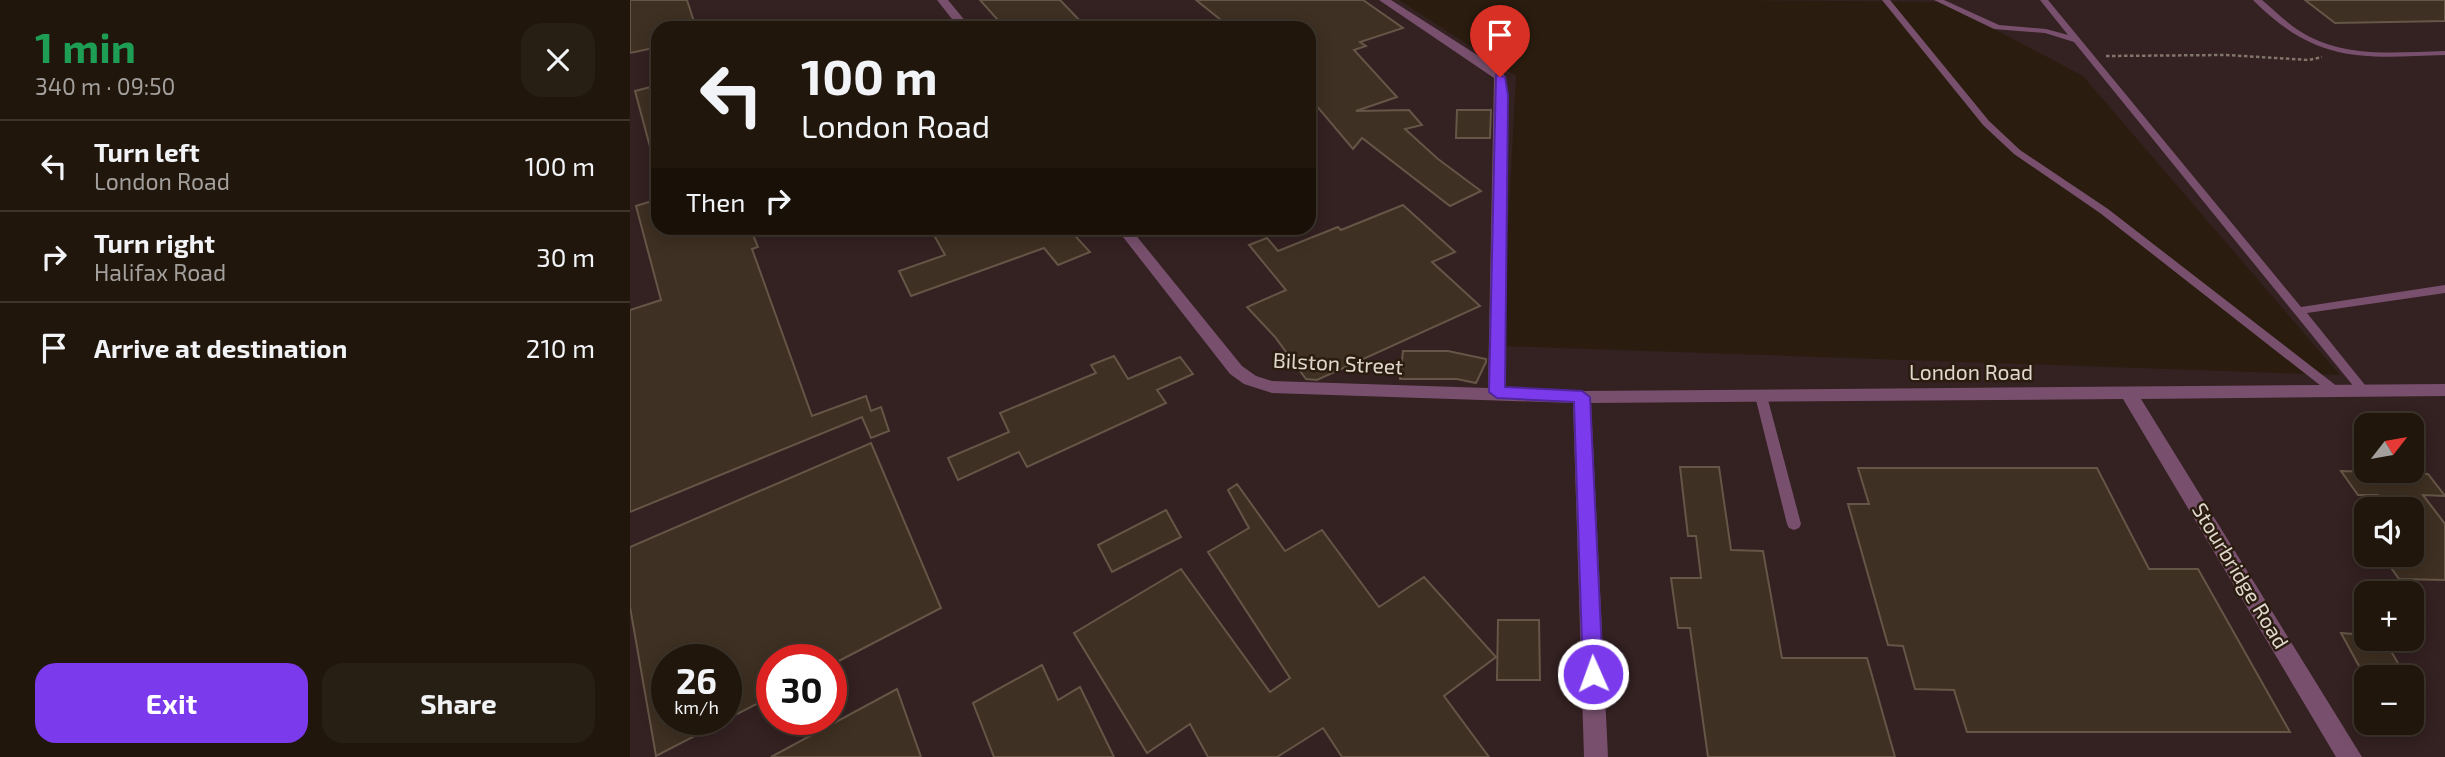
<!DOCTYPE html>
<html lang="en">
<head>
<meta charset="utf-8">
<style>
  body { margin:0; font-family:"Exo 2",sans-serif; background:#281f14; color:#f1f3f6; height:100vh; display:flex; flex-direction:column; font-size:26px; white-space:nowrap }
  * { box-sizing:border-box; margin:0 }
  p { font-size:23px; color:#a29f9d }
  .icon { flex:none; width:38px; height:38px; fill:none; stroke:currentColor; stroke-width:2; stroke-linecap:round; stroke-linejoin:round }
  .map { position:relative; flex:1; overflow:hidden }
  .panel { display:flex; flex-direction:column; background:#20160b; width:630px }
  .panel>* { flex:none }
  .guide { position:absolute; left:21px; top:21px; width:665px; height:214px; border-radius:21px; box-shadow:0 4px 18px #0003,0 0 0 2px #3d352c; background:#20160b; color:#f1f3f6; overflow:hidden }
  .needle { width:46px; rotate:59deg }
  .controls { position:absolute; left:1724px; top:413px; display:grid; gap:14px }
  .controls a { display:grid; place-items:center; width:70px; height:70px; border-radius:14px; background:#20160b; box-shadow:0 4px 18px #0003,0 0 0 2px #3d352c; font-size:35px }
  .speed { position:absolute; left:21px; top:644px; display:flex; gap:14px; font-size:35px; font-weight:700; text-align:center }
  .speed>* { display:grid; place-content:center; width:91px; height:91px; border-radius:50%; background:#20160b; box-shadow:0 4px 18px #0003,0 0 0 2px #3d352c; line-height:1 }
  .speed small { font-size:18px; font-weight:400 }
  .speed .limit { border:10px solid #d22; background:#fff; color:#111 }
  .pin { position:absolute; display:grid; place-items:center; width:60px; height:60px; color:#fff; margin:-72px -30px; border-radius:50% 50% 50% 0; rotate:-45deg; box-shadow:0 0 7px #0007 }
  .pin .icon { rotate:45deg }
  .me { position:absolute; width:77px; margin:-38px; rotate:358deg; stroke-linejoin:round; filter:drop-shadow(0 0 5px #0008) }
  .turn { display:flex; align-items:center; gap:24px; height:147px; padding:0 35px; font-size:32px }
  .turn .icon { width:91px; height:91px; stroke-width:2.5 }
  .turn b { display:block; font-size:49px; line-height:60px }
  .then { display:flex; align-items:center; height:66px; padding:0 35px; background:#0003; gap:14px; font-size:26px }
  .round { display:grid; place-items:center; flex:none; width:74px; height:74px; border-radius:21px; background:#281f14 }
  .overview { display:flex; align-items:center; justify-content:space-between; height:119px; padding:0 35px }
  h1 { font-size:42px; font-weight:700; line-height:52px; color:#1e9e55 }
  .cta { display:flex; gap:14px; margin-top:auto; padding:14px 35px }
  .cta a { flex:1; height:80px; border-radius:21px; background:#7c3aed; color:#fff; font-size:28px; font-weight:700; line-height:80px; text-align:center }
  .cta a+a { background:#281f14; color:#f1f3f6 }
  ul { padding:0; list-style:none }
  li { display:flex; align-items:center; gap:21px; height:91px; padding:0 35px; border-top:2px solid #3d352c }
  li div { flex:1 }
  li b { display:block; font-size:26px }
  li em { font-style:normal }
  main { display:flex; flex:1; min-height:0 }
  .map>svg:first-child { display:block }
  .industrial { fill:#342122; fill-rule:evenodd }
  .building { fill:#3e3022; stroke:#655647; stroke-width:2; fill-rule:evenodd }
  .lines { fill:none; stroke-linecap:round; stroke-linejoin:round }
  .path { stroke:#81766a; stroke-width:2.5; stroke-dasharray:3.5 2.5; stroke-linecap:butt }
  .service { fill:#78506d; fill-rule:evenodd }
  .minor { fill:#78506d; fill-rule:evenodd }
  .route { fill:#7c3aed; stroke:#51269a; stroke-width:2 }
  .labels { text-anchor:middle; stroke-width:5; stroke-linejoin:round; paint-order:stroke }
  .street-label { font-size:21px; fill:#e0d7ce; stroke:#2a1d0f }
</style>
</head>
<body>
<main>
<section class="panel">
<div class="overview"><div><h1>1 min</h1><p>340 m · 09:50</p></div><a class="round"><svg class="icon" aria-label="close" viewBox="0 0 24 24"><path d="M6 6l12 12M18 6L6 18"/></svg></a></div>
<ul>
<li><svg class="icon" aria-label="left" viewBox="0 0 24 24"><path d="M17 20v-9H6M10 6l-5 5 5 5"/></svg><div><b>Turn left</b><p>London Road</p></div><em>100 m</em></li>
<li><svg class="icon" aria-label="right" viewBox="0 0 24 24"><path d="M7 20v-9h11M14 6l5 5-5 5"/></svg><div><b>Turn right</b><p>Halifax Road</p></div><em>30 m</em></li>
<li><svg class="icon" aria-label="arrive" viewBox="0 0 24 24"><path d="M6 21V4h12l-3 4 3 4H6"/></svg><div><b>Arrive at destination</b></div><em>210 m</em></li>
</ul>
<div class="cta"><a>Exit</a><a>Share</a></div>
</section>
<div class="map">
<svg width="1815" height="757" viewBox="0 0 1815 757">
  <rect width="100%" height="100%" fill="#2a1d0f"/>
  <path class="industrial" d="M 0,0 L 769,0 L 886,76 L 872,346 L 1710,375 L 1453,76 L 1313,2 L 1101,0 L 1815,0 L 1815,757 L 0,757 ZM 28,28 L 679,28 L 679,228 L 28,228 ZM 1736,425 L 1782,425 L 1782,471 L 1736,471 ZM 1736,509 L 1782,509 L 1782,555 L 1736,555 ZM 1736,593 L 1782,593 L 1782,639 L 1736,639 ZM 37,660 L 96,660 L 96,719 L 37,719 ZM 142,660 L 201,660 L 201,719 L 142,719 ZM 1736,677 L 1782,677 L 1782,723 L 1736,723 Z"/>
  <g class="building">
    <path d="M 0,0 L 57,0 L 66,28 L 28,28 L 28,47 L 0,53 Z"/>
    <path d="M 350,0 L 430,0 L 457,28 L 375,28 Z"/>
    <path d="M 566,0 L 733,0 L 773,28 L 730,42 L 736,46 L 724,50 L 767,97 L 726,111 L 779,110 L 792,125 L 775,129 L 808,159 L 851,191 L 820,206 L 732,138 L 723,149 L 679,97 L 679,28 L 601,28 Z"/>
    <path d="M 1675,0 L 1815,0 L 1815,21 L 1705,23 Z"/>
    <path d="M 28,85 L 28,158 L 23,158 L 5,91 Z"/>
    <path d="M 827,110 L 861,110 L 860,138 L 826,138 Z"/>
    <path d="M 28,199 L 28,228 L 120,228 L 128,247 L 122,249 L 182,416 L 236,396 L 241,411 L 251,407 L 259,431 L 241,438 L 232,417 L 0,512 L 0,310 L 31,300 L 6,206 Z"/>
    <path d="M 773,205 L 825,252 L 802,262 L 850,306 L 687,380 L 676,379 L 645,337 L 617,307 L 656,290 L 619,245 L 637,238 L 648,251 L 708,227 L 711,230 Z"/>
    <path d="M 300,228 L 438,228 L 460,252 L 428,265 L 414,248 L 281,296 L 269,271 L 315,255 Z"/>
    <path d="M 773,351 L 818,351 L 856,359 L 856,362 L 846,383 L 827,379 L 770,379 Z"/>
    <path d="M 484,356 L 498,379 L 550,357 L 563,374 L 527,390 L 536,403 L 397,467 L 389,452 L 328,480 L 318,458 L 379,432 L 370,413 L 466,373 L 461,365 Z"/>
    <path d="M 241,443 L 311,608 L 201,665 L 201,660 L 142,660 L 142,696 L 26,756 L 0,607 L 0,547 ZM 37,660 L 96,660 L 96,719 L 37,719 Z"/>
    <path d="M 1050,467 L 1089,467 L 1101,550 L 1133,551 L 1152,658 L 1237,658 L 1265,757 L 1078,757 L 1060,628 L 1048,628 L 1041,578 L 1071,578 L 1066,536 L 1058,536 Z"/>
    <path d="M 1228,468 L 1467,468 L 1519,569 L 1568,569 L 1660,732 L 1337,732 L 1324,690 L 1285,689 L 1273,646 L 1258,645 L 1218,504 L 1239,504 Z"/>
    <path d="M 1711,471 L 1798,474 L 1815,496 L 1793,495 L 1815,524 L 1815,580 L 1769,579 L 1752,555 L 1782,555 L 1782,509 L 1755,505 L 1748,495 L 1728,495 Z"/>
    <path d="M 607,484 L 655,551 L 692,530 L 749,607 L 794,577 L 866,657 L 814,696 L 859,757 L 712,757 L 693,728 L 647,757 L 578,757 L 560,724 L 517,753 L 444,633 L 551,569 L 640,692 L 660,678 L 578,552 L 619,528 L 598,490 Z"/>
    <path d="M 536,510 L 551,537 L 482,572 L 468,545 Z"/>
    <path d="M 868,620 L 909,620 L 910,680 L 867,680 Z"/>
    <path d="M 1711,633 L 1736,635 L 1736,639 L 1754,639 L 1772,670 L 1729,666 Z"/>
    <path d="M 412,665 L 428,700 L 450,687 L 484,757 L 364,757 L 343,703 Z"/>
    <path d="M 267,689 L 291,757 L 141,757 Z"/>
  </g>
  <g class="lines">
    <path class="path" d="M 1476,56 L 1596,55 L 1679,60 L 1692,57"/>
    <g class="service">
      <path d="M 1252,0 L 1260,0 L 1359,121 L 1390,150 L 1478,209 L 1708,387 L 1710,390 L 1708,393 L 1700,393 L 1470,213 L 1384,154 L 1353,125 Z"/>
      <path d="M 1304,0 L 1314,0 L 1369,25 L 1416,29 L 1438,35 L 1410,0 L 1418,0 L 1671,307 L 1815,285 L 1815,293 L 1677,313 L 1739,390 L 1737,393 L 1729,393 L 1444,42 L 1415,33 L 1364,29 Z"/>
      <path d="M 1623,0 L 1632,0 C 1647,13 1662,28 1680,37 C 1721,58 1770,52 1815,51 L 1815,55 C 1731,58 1687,64 1623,0 Z"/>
      <path d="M 1131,392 L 1137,396 L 1171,524 L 1169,528 L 1164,530 L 1159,528 L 1157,524 L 1125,396 Z"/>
    </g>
    <g class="minor">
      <path d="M 307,0 L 318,0 L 341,28 L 329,28 Z"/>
      <path d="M 749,0 L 761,0 L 866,67 L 876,77 L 876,388 L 952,391 L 1815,384 L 1815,396 L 1511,399 L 1732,757 L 1706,757 L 1493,399 L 961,403 L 978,757 L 954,757 L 943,403 L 642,393 L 614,384 L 600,374 L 486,228 L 500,228 L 612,366 L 626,376 L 642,381 L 858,388 L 864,78 Z"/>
    </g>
  </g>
  <path class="route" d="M 866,75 L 875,77 L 878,95 L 875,387 L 952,391 L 960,397 L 973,674 L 970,680 L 963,683 L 956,680 L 953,674 L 944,402 L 867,398 L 859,392 Z"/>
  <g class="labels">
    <g class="street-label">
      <text transform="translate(708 364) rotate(3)" y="7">Bilston Street</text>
      <text x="1341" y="380">London Road</text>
      <text transform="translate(1610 576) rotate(59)" y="7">Stourbridge Road</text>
    </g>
  </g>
</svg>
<div class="controls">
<a><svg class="needle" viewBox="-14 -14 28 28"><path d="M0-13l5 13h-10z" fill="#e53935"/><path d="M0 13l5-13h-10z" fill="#a29f9d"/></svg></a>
<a><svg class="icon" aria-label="sound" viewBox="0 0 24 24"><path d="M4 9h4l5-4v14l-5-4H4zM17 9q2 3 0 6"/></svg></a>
<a>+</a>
<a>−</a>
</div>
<div class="speed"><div>26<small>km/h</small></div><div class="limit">30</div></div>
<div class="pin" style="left:870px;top:77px;background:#d93025"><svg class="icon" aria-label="arrive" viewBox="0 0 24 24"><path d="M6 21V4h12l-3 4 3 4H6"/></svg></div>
<svg class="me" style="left:963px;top:674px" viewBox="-20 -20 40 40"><circle r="17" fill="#7c3aed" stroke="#fff" stroke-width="3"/><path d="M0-11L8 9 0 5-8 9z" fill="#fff"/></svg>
<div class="guide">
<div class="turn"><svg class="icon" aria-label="left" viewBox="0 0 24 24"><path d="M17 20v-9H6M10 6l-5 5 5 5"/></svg><div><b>100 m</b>London Road</div></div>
<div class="then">Then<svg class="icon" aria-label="right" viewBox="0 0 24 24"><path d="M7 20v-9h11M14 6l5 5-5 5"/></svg></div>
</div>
</div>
</main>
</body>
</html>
